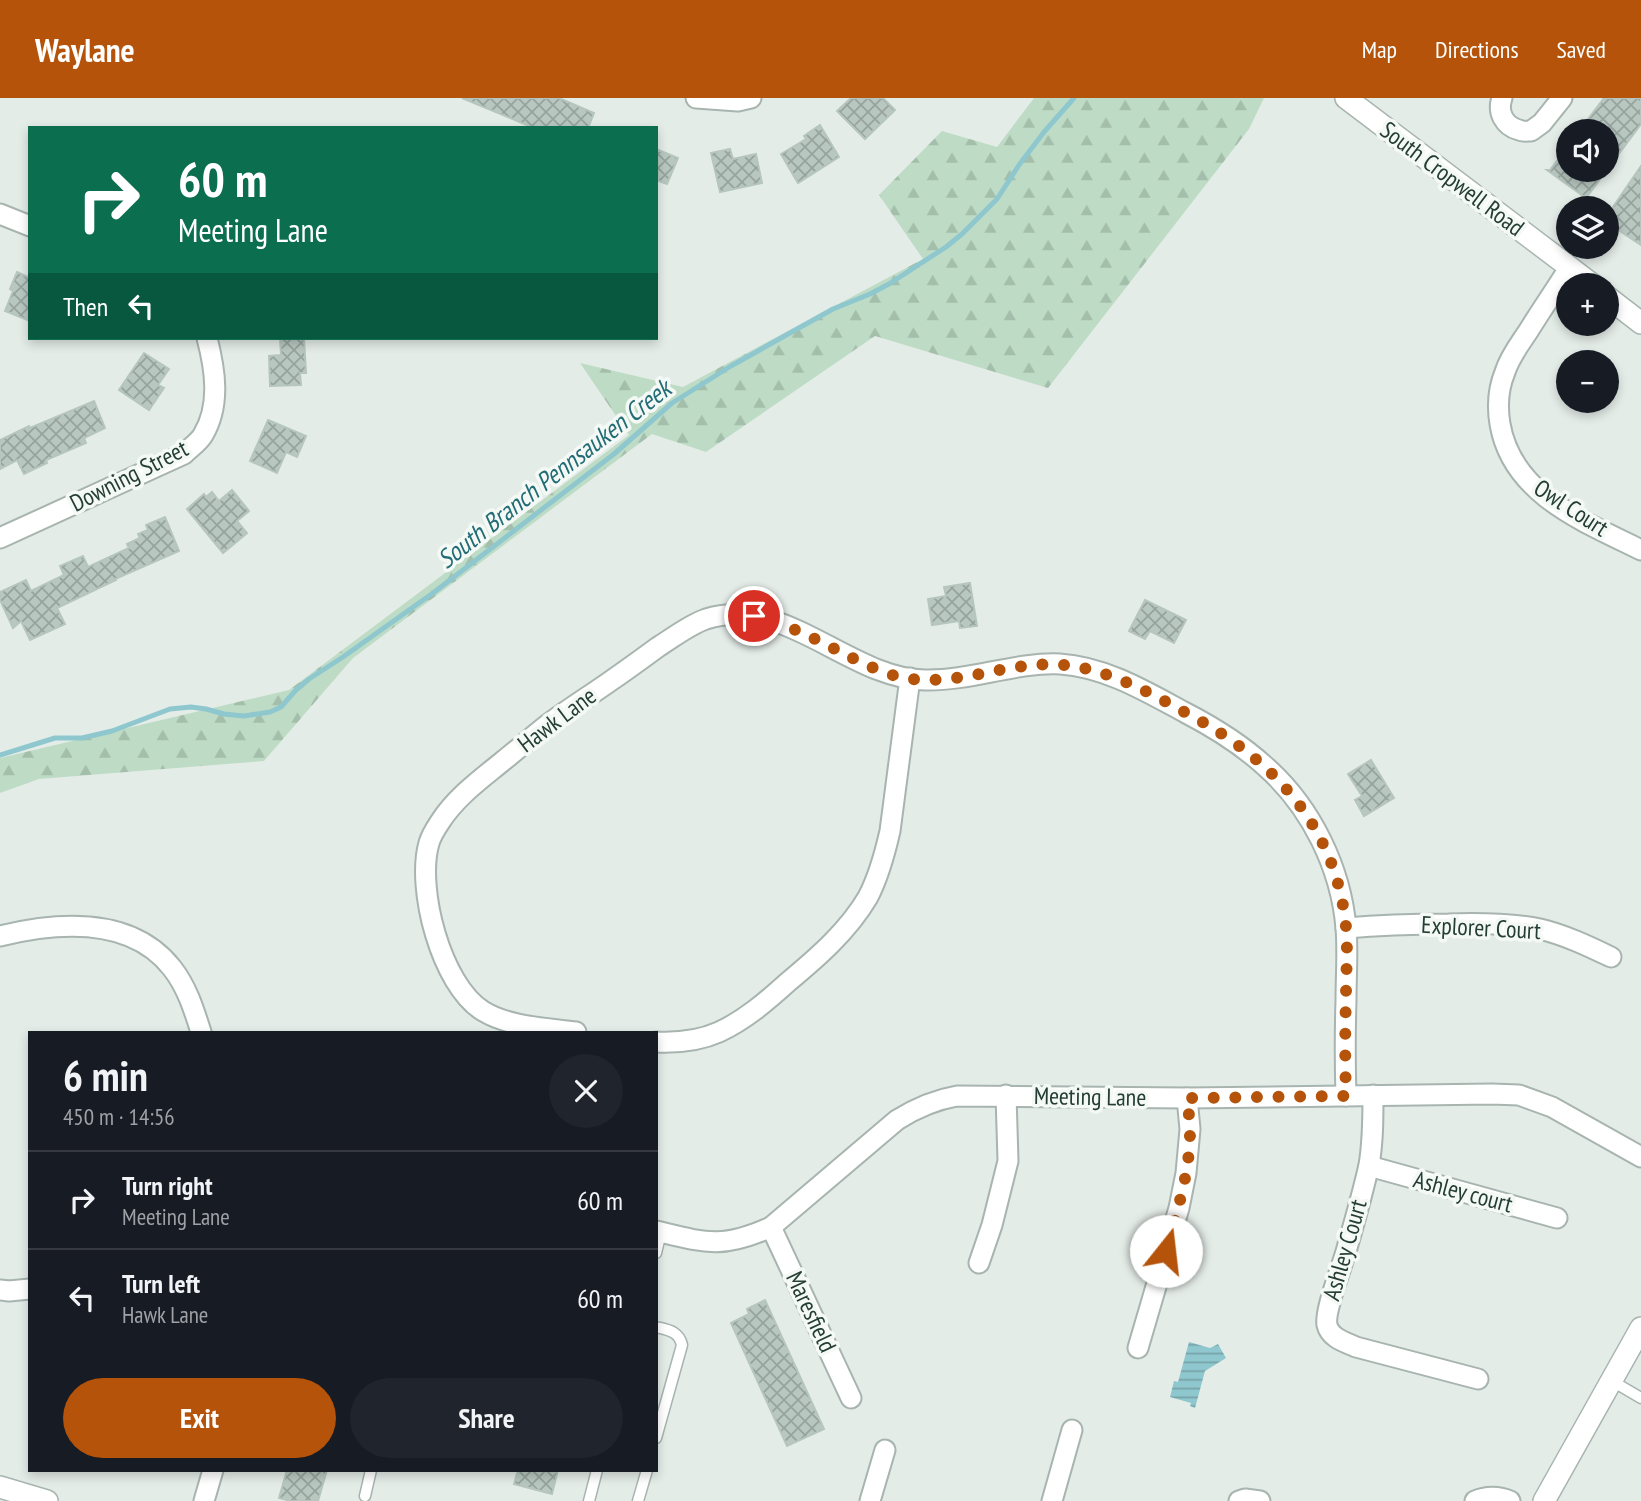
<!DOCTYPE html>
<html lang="en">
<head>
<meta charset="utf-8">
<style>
  body { margin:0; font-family:"PT Sans Narrow",sans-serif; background:#20242c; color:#f1f3f6; height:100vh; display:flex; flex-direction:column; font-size:26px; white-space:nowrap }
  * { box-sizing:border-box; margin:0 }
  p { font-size:23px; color:#9ea1a6 }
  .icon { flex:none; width:38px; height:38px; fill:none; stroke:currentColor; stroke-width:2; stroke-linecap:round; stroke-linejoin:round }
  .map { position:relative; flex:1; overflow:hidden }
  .drawer { position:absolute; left:28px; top:933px; width:630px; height:441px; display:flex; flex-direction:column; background:#171b24; border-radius:0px; box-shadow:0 4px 10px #0003 }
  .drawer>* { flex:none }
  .banner { position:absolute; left:28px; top:28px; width:630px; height:214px; border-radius:0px; box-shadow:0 4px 10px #0003; background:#0b6e4f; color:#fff; overflow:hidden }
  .fabs { position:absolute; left:1556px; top:21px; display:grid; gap:14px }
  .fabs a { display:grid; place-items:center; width:63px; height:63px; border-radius:50%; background:#171b24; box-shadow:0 4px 10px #0003; font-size:35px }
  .pin { position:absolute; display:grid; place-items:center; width:60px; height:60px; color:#fff; margin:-30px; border:4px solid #fff; border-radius:50%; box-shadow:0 2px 7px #0007 }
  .me { position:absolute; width:77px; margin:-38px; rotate:16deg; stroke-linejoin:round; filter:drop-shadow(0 0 5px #0008) }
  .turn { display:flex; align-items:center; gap:24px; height:147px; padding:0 35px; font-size:32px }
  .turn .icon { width:91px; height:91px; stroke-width:2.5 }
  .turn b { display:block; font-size:49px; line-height:60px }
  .then { display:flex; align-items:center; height:66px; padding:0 35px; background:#0003; gap:14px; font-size:26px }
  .round { display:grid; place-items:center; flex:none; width:74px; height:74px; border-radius:37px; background:#20242c }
  .headline { display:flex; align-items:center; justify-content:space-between; height:119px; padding:0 35px }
  h1 { font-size:42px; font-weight:600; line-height:52px }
  .cta { display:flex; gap:14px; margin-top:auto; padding:14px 35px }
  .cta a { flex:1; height:80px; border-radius:42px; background:#b45309; color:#fff; font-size:28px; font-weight:600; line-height:80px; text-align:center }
  .cta a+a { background:#20242c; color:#f1f3f6 }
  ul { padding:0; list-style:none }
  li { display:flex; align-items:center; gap:21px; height:98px; padding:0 35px; border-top:2px solid #363941 }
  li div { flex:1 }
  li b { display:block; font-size:26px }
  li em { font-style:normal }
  header { display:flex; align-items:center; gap:42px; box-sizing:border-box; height:98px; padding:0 35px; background:#b45309; color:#fff }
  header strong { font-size:33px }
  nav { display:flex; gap:38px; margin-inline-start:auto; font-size:24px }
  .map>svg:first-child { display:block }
  .forest { fill:url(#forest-firs) }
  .water { fill:url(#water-rules) }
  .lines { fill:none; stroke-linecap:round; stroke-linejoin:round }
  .stream { stroke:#8fc7ce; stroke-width:5 }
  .building { fill:url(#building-cross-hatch); stroke:#b6c6bf; stroke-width:2 }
  .service-casing { stroke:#a7b4af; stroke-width:13 }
  .minor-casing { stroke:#a7b4af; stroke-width:23 }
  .tertiary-casing { stroke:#a7b4af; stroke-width:24 }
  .service { stroke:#fff; stroke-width:10 }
  .minor { stroke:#fff; stroke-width:19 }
  .tertiary { stroke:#fff; stroke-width:21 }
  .route { stroke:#b45309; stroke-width:12; stroke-dasharray:0 21.6 }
  .labels { text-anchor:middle; stroke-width:7; stroke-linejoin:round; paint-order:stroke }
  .street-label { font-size:24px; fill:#243d35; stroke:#f4f9f6 }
  .water-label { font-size:26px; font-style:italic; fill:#226c76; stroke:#f4f9f6 }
</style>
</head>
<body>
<header>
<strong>Waylane</strong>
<nav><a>Map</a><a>Directions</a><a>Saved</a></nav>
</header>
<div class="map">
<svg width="1641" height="1403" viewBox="0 0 1641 1403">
  <defs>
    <pattern id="forest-firs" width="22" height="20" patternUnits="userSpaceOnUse" patternTransform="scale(1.75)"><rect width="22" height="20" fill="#bedcc5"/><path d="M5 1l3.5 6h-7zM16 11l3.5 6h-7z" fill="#a3beaa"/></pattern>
    <pattern id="water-rules" width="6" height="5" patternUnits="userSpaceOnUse" patternTransform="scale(1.75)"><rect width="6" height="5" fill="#8fc7ce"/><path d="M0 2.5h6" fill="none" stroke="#75a3a8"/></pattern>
    <pattern id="building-cross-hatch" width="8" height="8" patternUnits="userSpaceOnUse" patternTransform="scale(1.75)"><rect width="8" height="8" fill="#b9c7c1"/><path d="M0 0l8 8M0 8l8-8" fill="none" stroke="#96a39e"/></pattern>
  </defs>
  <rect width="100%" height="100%" fill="#e4ece8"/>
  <path class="forest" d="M 1034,0 L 1264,0 L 1249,31 L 1048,290 L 875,238 L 706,354 L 652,336 L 353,560 L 264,663 L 39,681 L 0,695 L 0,660 L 289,592 L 629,337 L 580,265 L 683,289 L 923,161 L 879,97 L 942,33 L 997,49 Z"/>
  <path class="water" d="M 1189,1244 L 1210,1250 L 1218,1246 L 1226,1260 L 1205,1273 L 1195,1310 L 1190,1308 L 1191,1305 L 1170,1299 L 1174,1283 L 1178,1284 Z"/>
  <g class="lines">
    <path class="stream" d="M 0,657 L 55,640 L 82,640 L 112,633 L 170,611 L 191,609 L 206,611 L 224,616 L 244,618 L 270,614 L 281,609 L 296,592 L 309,581 L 343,559 L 433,495 L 614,356 L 672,305 L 731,268 L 833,211 L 870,196 L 889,186 L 946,149 L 962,136 L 997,101 L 1019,67 L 1044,34 L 1074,0"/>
  </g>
  <g class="building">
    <path d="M 462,0 L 559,0 L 594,15 L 588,30 L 534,30 Z"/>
    <path d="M 851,0 L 883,0 L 895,12 L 865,41 L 837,13 Z"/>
    <path d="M 1604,0 L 1641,0 L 1641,26 L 1586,100 L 1547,72 L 1550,72 L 1568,48 L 1568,72 L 1606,72 L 1606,33 L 1579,33 Z"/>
    <path d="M 820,27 L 839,59 L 798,85 L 781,56 L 806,41 L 804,38 Z"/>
    <path d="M 656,51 L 678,60 L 667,86 L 656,82 Z"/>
    <path d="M 730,51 L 733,61 L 756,56 L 762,85 L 720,94 L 711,55 Z"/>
    <path d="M 1641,68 L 1641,147 L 1606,124 L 1606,119 Z"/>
    <path d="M 17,174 L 30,180 L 30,223 L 5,213 L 13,193 L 10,191 Z"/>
    <path d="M 280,240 L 304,240 L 306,275 L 300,275 L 301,287 L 270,288 L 269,258 L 281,257 Z"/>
    <path d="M 144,255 L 169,271 L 158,287 L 164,290 L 149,312 L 119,292 Z"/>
    <path d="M 94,303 L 105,330 L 84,340 L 86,345 L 46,362 L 47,365 L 24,376 L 17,362 L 0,371 L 0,342 L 29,328 L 30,330 Z"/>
    <path d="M 268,322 L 306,338 L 297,359 L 286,354 L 277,375 L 250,363 Z"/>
    <path d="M 232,392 L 249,413 L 237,423 L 247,435 L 223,455 L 187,411 L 204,396 L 206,399 L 212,394 L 219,403 Z"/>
    <path d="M 165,419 L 179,453 L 115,481 L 116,482 L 57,510 L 65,526 L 30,542 L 21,523 L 13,530 L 0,502 L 0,494 L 26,482 L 31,493 L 64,477 L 60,468 L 83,458 L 88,469 L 129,450 L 127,446 L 140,440 L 138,436 L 148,432 L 146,427 Z"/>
    <path d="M 970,485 L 977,528 L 960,530 L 959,523 L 932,527 L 928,501 L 946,498 L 944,489 Z"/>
    <path d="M 1145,502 L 1186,522 L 1174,545 L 1150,533 L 1145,541 L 1129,533 Z"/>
    <path d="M 1371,662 L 1394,700 L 1364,718 L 1355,702 L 1362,698 L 1348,676 Z"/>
    <path d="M 765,1202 L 824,1331 L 787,1348 L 731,1225 L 749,1216 L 747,1211 Z"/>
    <path d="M 287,1372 L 327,1372 L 318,1403 L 291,1403 L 279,1400 Z"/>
    <path d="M 518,1372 L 558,1372 L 552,1396 L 514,1386 Z"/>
  </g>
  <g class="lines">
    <g class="service-casing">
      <g id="service">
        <path d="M 656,1155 L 661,1134"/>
        <path d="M 656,1229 C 668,1232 679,1233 682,1247 L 656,1340"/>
        <path d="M 1612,1283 L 1641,1300"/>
        <path d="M 365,1398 L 371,1372"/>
        <path d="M 589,1403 L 597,1372"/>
        <path d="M 638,1403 L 647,1372"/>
      </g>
    </g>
    <g class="minor-casing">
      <g id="minor">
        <path d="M 696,0 L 738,3 L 751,0"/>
        <path d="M 1502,0 C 1497,14 1504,28 1519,32 C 1523,34 1527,33 1531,33 L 1542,25 L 1562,0"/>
        <path d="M 0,116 L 30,128"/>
        <path d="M 1569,170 C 1556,191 1542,211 1529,232 C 1520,246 1510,258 1505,274 C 1498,291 1497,308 1500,326 C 1512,397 1585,424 1641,452"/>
        <path d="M 0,440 L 184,356 C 190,350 199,344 203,337 C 221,307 215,271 207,240"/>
        <path d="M 1346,830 C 1380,827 1414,826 1448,826 C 1479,825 1510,825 1540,831 C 1565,837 1588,848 1611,859"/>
        <path d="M 0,838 C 58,824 131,818 172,870 C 187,889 194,912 201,934"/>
        <path d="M 576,934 C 546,930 509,929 483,913 C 441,887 416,790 429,745 C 431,738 436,730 440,724 C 456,699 481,681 503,663 C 518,651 532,639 547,627 C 568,611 591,597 612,582 C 628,571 643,560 658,549 C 674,539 689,527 706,521 C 784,496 850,581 925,582 C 971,583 1015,564 1060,566 C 1106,569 1147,594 1186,615 C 1215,630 1242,647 1266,669 C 1311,709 1341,770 1346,830 C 1348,854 1346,878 1346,902 C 1345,934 1345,966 1346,998"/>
        <path d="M 656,944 C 678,945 699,943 719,934 C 745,922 767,903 788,884 C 818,859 848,833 868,799 C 879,778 885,755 890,733 L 910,580"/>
        <path d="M 1373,997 C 1373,1021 1373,1044 1369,1067 C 1363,1094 1355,1122 1347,1150 C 1343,1166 1324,1213 1327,1227 C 1330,1240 1345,1244 1356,1249 L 1478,1281"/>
        <path d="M 1369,1068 L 1557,1120"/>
        <path d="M 771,1129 L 851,1300"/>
        <path d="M 656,1133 C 706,1145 722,1151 771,1129 L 897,1022 C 916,1010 934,1002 957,998 L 1187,1000 L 1492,996 L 1519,997 L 1552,1009 L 1641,1059"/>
        <path d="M 979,1165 L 992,1127 L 1008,1063 L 1006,997"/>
        <path d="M 0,1192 L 9,1193 L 30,1191"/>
        <path d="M 1138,1250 L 1179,1110 L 1186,1075 L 1190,1031 L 1187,1000"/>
        <path d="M 204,1403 L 213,1372"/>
        <path d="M 870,1403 L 885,1352"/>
        <path d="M 1052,1403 L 1072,1332"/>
        <path d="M 1239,1403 L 1245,1401 L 1260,1403"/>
        <path d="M 1475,1403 C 1486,1398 1499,1398 1510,1403"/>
      </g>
    </g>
    <g class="tertiary-casing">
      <g id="tertiary">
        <path d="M 1346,0 L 1593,187"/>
        <path d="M 1606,198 L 1641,225"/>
        <path d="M 0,1389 L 47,1403"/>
        <path d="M 1544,1403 L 1641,1230"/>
      </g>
    </g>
    <use href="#service" class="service"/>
    <use href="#minor" class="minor"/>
    <use href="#tertiary" class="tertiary"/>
  </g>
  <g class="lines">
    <path class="route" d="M 754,518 C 783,525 810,538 837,552 C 857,562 878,574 900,579 C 954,591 1008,562 1063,567 C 1109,571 1150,595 1190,617 C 1275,663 1336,729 1346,829 C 1348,851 1346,875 1346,898 C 1345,931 1345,965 1346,998 L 1187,1000 C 1188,1011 1190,1022 1190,1033 C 1190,1075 1177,1113 1166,1153"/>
  </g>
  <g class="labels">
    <g class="street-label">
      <text transform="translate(1452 81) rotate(37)" y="8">South Cropwell Road</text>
      <text transform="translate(129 378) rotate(-27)" y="8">Downing Street</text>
      <text transform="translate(1571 410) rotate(33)" y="8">Owl Court</text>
      <text transform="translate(557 622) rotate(-37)" y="8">Hawk Lane</text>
      <text transform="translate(1481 830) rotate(3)" y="8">Explorer Court</text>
      <text transform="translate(1090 999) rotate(1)" y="8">Meeting Lane</text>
      <text transform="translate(1463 1094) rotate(15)" y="8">Ashley court</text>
      <text transform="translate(1345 1152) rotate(-74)" y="8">Ashley Court</text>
      <text transform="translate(811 1214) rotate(65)" y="8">Maresfield</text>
    </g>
    <g class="water-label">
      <text transform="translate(554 376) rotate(-38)" y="9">South Branch Pennsauken Creek</text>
    </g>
  </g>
</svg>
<div class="fabs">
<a><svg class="icon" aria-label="sound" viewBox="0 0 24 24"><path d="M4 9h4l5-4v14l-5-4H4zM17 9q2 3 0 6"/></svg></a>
<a><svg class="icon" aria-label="layers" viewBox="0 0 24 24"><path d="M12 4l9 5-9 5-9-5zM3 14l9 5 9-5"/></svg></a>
<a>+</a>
<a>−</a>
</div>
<div class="pin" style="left:754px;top:518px;background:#d93025"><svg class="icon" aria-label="arrive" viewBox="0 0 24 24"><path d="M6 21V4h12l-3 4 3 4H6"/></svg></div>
<svg class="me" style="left:1166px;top:1153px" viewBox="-20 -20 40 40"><circle r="19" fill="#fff"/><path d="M0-13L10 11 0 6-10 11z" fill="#b45309"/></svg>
<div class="banner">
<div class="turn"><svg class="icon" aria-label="right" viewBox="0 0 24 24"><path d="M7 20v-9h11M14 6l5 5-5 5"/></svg><div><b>60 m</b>Meeting Lane</div></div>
<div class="then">Then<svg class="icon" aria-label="left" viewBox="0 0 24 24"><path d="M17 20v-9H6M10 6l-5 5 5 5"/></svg></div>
</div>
<section class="drawer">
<div class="headline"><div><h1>6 min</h1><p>450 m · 14:56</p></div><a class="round"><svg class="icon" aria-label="close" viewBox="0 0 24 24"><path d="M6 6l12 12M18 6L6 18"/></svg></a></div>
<ul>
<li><svg class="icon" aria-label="right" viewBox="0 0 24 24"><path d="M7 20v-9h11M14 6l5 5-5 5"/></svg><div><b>Turn right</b><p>Meeting Lane</p></div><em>60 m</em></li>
<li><svg class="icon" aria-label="left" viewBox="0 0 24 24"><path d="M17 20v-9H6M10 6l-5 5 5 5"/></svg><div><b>Turn left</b><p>Hawk Lane</p></div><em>60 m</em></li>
</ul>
<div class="cta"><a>Exit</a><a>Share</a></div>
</section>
</div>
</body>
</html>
